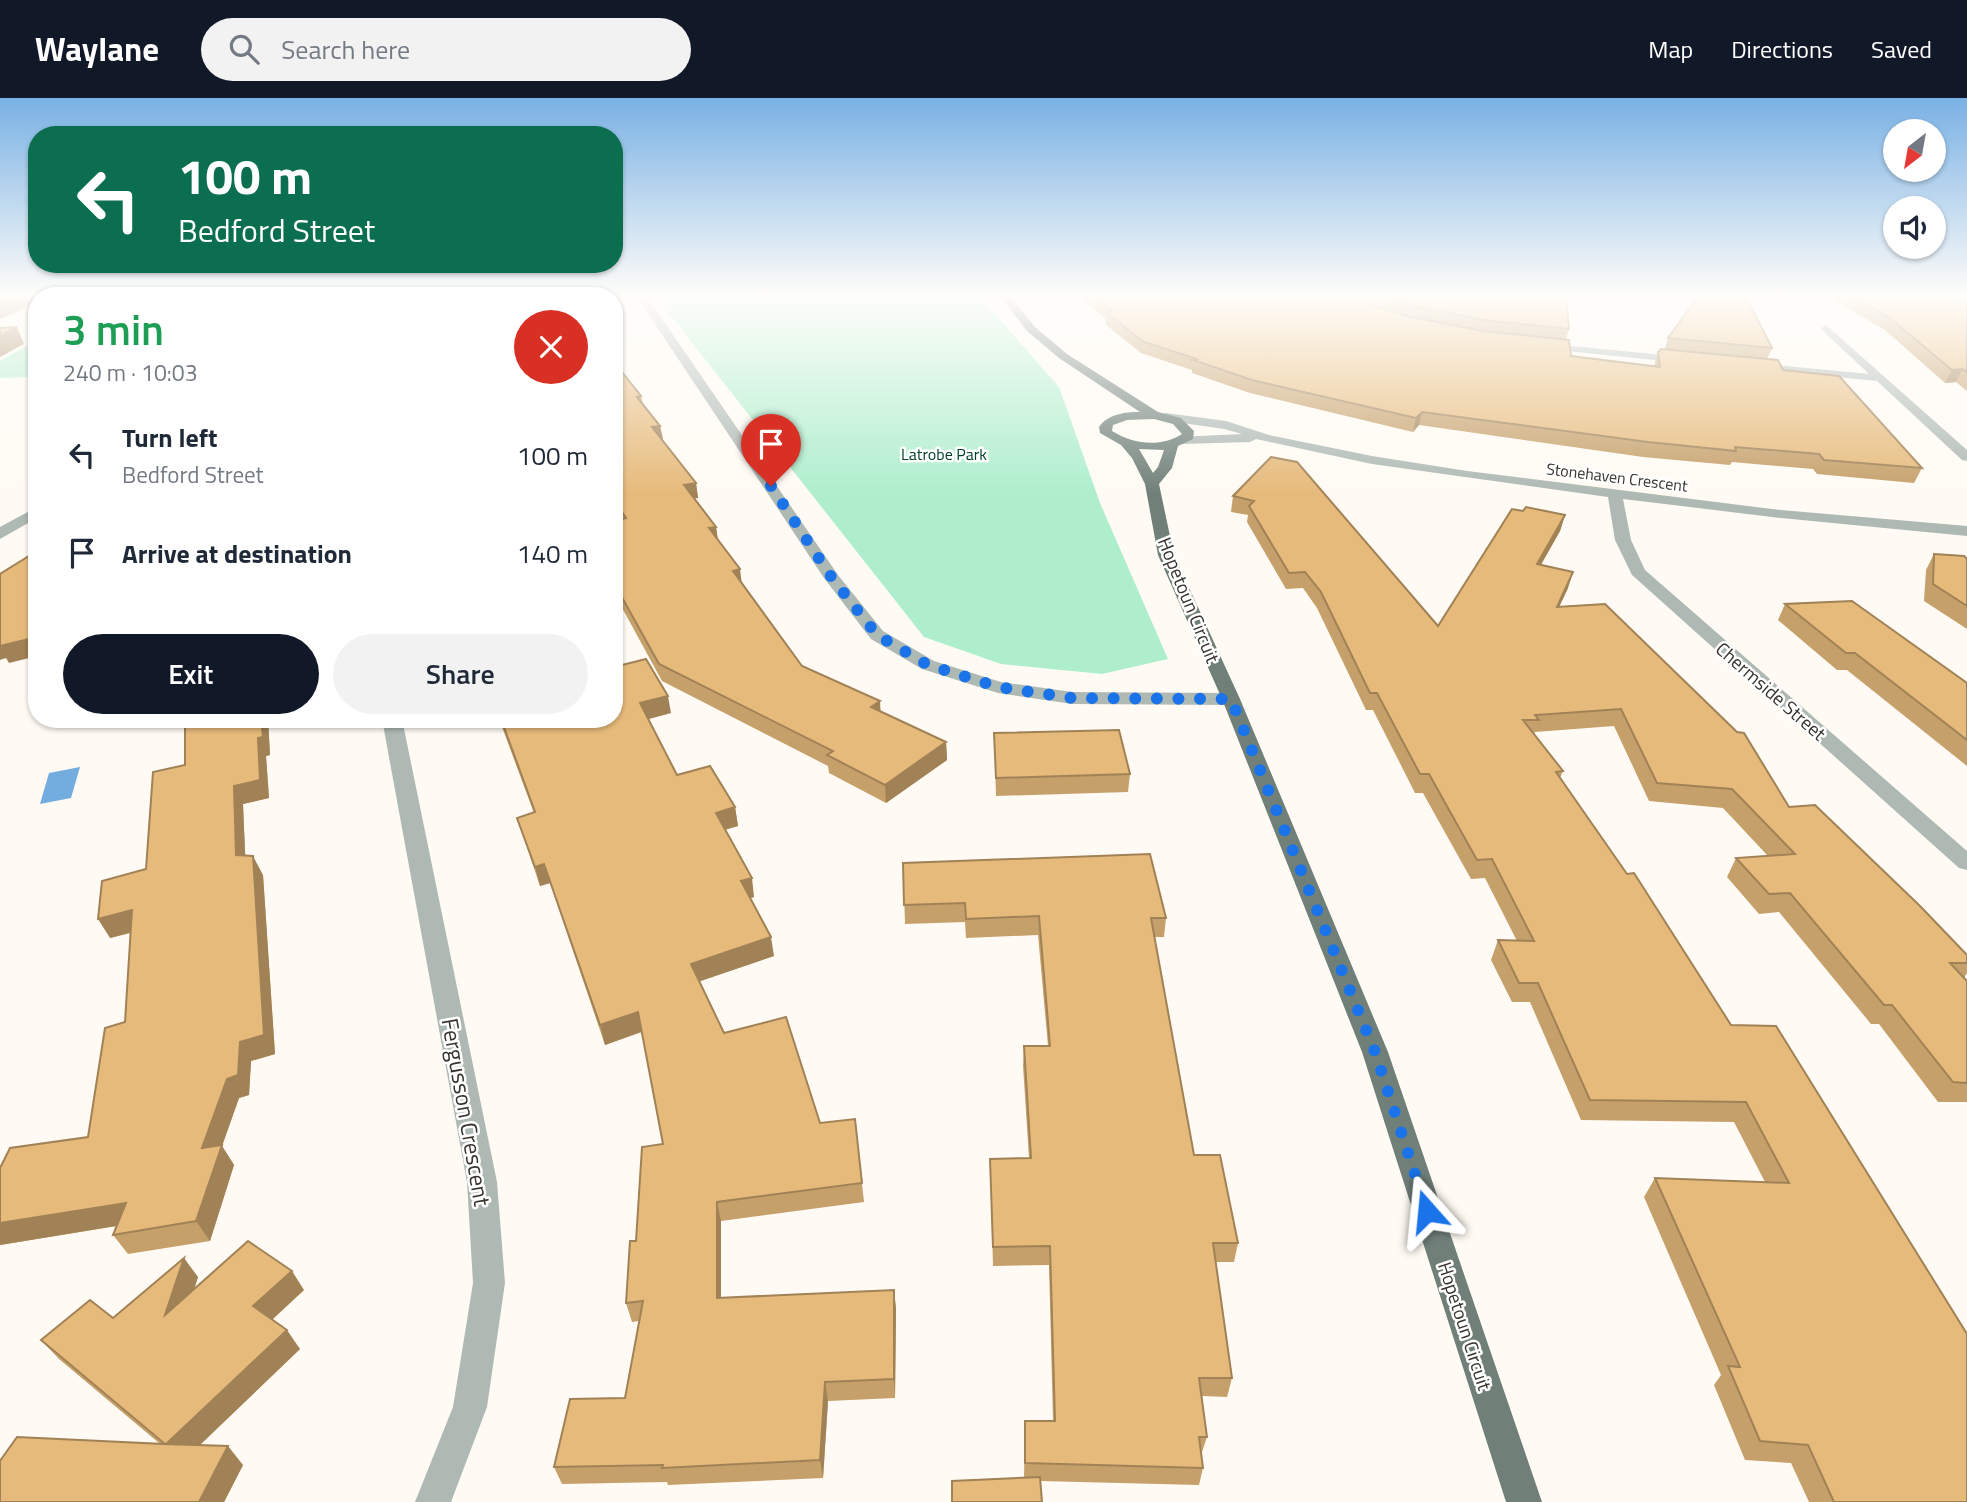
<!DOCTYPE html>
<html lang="en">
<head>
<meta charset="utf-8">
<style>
  body { margin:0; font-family:"Titillium Web",sans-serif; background:#f2f2f3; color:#1f2937; height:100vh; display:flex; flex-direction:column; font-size:26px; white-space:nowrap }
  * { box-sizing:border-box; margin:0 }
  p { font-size:23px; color:#747a83 }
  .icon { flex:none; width:38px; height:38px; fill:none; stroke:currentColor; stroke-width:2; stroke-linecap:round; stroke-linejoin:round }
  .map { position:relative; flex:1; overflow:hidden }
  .details { position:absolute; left:28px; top:189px; width:595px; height:441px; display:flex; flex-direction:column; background:#fff; border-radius:28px; box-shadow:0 2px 5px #0004 }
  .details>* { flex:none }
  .banner { position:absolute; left:28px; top:28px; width:595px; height:147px; border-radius:28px; box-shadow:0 2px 5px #0004; background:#0b6e4f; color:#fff; overflow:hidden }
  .needle { width:46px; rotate:211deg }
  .controls { position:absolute; left:1883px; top:21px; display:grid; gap:14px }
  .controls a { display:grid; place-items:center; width:63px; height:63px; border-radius:50%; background:#fff; box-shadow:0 2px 5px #0004; font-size:35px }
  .pin { position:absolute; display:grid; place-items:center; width:60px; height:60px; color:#fff; margin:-72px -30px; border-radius:50% 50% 50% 0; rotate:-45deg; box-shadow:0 0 7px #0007 }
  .pin .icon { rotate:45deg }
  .me { position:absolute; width:77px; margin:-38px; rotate:342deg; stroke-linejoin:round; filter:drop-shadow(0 0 5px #0008) }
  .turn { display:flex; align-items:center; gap:24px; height:147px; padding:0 35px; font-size:32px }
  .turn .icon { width:91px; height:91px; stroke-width:2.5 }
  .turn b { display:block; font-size:49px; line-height:60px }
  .round { display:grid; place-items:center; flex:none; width:74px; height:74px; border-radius:37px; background:#f2f2f3 }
  .overview { display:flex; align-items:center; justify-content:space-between; height:119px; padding:0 35px }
  h1 { font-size:42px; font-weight:600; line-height:52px; color:#1e9e55 }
  .action { display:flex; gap:14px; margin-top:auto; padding:14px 35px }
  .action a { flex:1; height:80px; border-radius:42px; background:#111827; color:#fff; font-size:28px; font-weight:600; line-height:80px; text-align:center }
  .action a+a { background:#f2f2f3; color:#1f2937 }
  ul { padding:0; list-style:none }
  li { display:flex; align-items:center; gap:21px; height:98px; padding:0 35px }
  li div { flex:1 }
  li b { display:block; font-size:26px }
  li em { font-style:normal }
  header { display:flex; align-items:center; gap:42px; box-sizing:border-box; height:98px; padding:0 35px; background:#111827; color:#fff }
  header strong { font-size:33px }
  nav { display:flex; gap:38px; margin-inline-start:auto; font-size:24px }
  .search { width:490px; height:63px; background:#f2f2f3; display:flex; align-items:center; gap:18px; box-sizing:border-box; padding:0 24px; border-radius:38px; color:#747a83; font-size:26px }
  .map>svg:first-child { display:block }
  .green { fill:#aeeecd }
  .water { fill:#73addf }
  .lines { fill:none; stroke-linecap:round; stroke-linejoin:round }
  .minor { fill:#afb9b4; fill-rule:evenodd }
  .major { fill:#708079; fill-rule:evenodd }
  .wall { fill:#c6a06a }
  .shaded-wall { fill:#a18256 }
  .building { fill:#e6ba7b; stroke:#a18256; stroke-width:2 }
  .route { stroke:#1a73e8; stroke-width:12; stroke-dasharray:0 21.6 }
  .labels { text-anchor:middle; stroke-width:5; stroke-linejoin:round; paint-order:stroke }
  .far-park-label { font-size:16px; fill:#00422a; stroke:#fff }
  .far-street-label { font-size:16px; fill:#37342d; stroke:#fff }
  .street-label { font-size:19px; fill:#37342d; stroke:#fff }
  .near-street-label { font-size:23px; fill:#37342d; stroke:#fff }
</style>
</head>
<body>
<header>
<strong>Waylane</strong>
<div class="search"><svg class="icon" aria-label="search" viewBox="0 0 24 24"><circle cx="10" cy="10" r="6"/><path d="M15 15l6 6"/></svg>Search here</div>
<nav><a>Map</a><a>Directions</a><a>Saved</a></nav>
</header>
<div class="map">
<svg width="1967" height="1404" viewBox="0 0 1967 1404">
  <rect width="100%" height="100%" fill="#fffbf4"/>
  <g class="green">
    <path d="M 656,199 L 980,199 L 1059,289 L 1100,405 L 1168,561 L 1102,576 L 1001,566 L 924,539 Z"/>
    <path d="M 37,242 L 37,279 L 0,280 L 0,263 Z"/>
  </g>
  <path class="water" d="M 80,669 L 71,700 L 40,706 L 49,675 Z"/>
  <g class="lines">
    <g class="minor">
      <path d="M 637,199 L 647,199 L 838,477 L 883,533 L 934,563 L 1001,584 L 1072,594 L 1231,595 L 1240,601 L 1231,607 L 1072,606 L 998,595 L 922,571 L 871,541 L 824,480 Z"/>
      <path d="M 1826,227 L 1967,352 L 1967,363 L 1962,362 L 1877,283 L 1754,271 L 1748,268 L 1754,265 L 1869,276 L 1822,232 L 1821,230 Z"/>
      <path d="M 1541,245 L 1684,259 L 1690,262 L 1684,265 L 1537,250 L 1537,246 Z"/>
      <path d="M 1166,315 L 1226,323 L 1269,337 L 1372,358 L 1467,373 L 1781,412 L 1967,428 L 1967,438 L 1781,420 L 1623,401 L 1631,442 L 1645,472 L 1967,753 L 1967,772 L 1959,770 L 1632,477 L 1615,442 L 1608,399 L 1372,366 L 1256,341 L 1250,344 L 1182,346 L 1177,345 L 1177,339 L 1242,336 L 1224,331 L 1162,322 L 1162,316 Z"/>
      <path d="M 37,409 L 37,420 L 0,441 L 0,429 Z"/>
      <path d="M 382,621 L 402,621 L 497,1084 L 505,1185 L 487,1309 L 451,1404 L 415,1404 L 453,1309 L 473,1185 L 467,1084 Z"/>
    </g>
    <path class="major" d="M 1001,199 L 1011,199 L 1035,229 L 1067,256 L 1158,314 L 1181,320 L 1194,333 L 1193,341 L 1178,348 L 1172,370 L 1159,386 L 1174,457 L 1240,601 L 1388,954 L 1542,1404 L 1506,1404 L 1362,954 L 1222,601 L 1158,457 L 1145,386 L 1132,360 L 1121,347 L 1100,335 L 1099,329 C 1108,316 1125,314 1140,314 L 1059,260 L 1027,233 ZM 1154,321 L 1173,326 L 1182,336 C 1160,350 1133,346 1112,333 L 1113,327 L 1127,322 ZM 1139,351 L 1164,352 L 1158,369 L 1153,375 Z"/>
  </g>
  <g class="wall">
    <path d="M 1080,199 L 1358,199 L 1371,206 L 1408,218 L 1359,199 L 1556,199 L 1569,231 L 1566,241 L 1571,258 L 1654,268 L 1658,254 L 1665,251 L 1668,240 L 1772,250 L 1767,261 L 1922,370 L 1914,385 L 1817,376 L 1813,371 L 1732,364 L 1730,367 L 1643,359 L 1419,327 L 1413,334 L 1250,295 L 1192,275 L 1192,272 L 1141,255 L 1105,226 L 1106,221 Z"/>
    <path d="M 1828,199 L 1967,199 L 1967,293 L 1956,284 L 1945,285 L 1885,232 Z"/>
    <path d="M 614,264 L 641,298 L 643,306 L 660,328 L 662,341 L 696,385 L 698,400 L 694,400 L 716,429 L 718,441 L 742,486 L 802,568 L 881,613 L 946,644 L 947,662 L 886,705 L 829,675 L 828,668 L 662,583 L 614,495 L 614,423 L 620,421 L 614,412 Z"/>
    <path d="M 1271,359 L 1438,528 L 1523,413 L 1565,417 L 1560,433 L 1541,467 L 1568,490 L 1559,509 L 1789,709 L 1967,857 L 1967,875 L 1964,880 L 1967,883 L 1967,1004 L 1938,1004 L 1879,926 L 1871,926 L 1779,814 L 1759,816 L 1727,779 L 1736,760 L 1768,758 L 1723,710 L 1649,703 L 1614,628 L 1535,634 L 1534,637 L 1563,673 L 1560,680 L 1627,776 L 1967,1404 L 1809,1404 L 1791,1365 L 1745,1362 L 1714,1287 L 1721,1277 L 1644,1099 L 1655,1080 L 1765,1084 L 1734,1024 L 1581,1022 L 1530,904 L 1512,904 L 1491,862 L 1498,842 L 1517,843 L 1485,780 L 1471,781 L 1423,695 L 1415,695 L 1373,612 L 1366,612 L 1317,510 L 1303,490 L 1286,491 L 1247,424 L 1248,417 L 1231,414 L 1233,398 Z"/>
    <path d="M 1934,456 L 1967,461 L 1967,531 L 1924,503 L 1926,472 Z"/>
    <path d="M 1785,506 L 1967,585 L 1967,668 L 1847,572 L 1837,572 L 1778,522 Z"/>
    <path d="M 671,615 L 649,621 L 677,677 L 735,709 L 738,728 L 725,732 L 754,799 L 750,800 L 774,858 L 699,883 L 724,935 L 820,1025 L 855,1021 L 864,1104 L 721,1123 L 721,1200 L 894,1192 L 896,1211 L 895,1300 L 828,1303 L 823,1380 L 668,1387 L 667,1384 L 562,1386 L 554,1369 L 625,1300 L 639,1223 L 632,1224 L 626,1205 L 636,1143 L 663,1046 L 642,934 L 605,947 L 550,785 L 540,788 L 517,720 L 534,715 L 499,621 L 614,621 Z"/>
    <path d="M 185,621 L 268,621 L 270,657 L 266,658 L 269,700 L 243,706 L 245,757 L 263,777 L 275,956 L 251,963 L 249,997 L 239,1000 L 222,1048 L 234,1067 L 210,1143 L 128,1156 L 113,1137 L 117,1128 L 0,1147 L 88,1039 L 125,924 L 131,835 L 110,840 L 146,771 L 185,667 Z"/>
    <path d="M 994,635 L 1130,676 L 1128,694 L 996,698 Z"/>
    <path d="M 903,765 L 1166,820 L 1164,839 L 1154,839 L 1194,1057 L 1238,1145 L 1234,1164 L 1216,1164 L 1232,1280 L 1227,1299 L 1202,1298 L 1207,1339 L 1201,1357 L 1203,1370 L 1199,1387 L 1040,1383 L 1024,1380 L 1025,1323 L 1053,1323 L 1049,1167 L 993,1168 L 990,1061 L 1029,1060 L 1023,968 L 1024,948 L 1048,948 L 1038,837 L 966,840 L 965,824 L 905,826 Z"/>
    <path d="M 198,1179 L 194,1191 L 304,1192 L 272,1222 L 300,1251 L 200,1347 L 243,1367 L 224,1404 L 0,1404 L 159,1345 L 59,1261 L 41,1242 L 113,1220 Z"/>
  </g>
  <g class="shaded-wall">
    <path d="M 7,199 L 37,199 L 37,205 L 0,221 L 0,202 Z"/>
    <path d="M 17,229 L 24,246 L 0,259 L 0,238 Z"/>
    <path d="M 1962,271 L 1956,284 L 1945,285 L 1952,272 Z"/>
    <path d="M 1422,314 L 1419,327 L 1413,334 L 1416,320 Z"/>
    <path d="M 660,328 L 663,341 L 655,343 L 652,329 Z"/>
    <path d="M 696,385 L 698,400 L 687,402 L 684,387 Z"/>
    <path d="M 1565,417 L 1560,433 L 1532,482 L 1537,466 Z"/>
    <path d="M 716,429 L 718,444 L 709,430 Z"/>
    <path d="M 740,471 L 742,487 L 733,473 Z"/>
    <path d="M 1573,474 L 1568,490 L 1551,526 L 1557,509 Z"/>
    <path d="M 37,539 L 37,558 L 9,565 L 6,560 L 0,562 L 0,545 Z"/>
    <path d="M 668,598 L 671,615 L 644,622 L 640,605 Z"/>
    <path d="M 880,603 L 881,621 L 871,609 Z"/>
    <path d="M 261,621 L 268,621 L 270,657 L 266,658 L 269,700 L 243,706 L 246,775 L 236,757 L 234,688 L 258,640 Z"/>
    <path d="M 946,644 L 947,662 L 886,705 L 885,687 Z"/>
    <path d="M 735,709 L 738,728 L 719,733 L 716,715 Z"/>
    <path d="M 253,758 L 263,777 L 275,956 L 251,963 L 249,997 L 239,1000 L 222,1048 L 234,1067 L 210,1143 L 196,1123 L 202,1050 L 240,944 Z"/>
    <path d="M 544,766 L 550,785 L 540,788 L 535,769 Z"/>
    <path d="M 752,780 L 754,799 L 744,802 L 741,783 Z"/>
    <path d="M 132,812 L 143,831 L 110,840 L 98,821 Z"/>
    <path d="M 771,839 L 774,858 L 695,885 L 691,866 Z"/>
    <path d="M 638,914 L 643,933 L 605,947 L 600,927 Z"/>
    <path d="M 717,1104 L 721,1123 L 721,1219 L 717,1200 Z"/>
    <path d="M 126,1105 L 140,1124 L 0,1147 L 0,1125 Z"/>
    <path d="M 184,1160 L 198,1179 L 180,1236 L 165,1217 Z"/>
    <path d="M 292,1173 L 304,1192 L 266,1227 L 253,1208 Z"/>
    <path d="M 894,1192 L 896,1211 L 895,1300 L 894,1281 Z"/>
    <path d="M 287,1232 L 300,1251 L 182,1364 L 166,1346 Z"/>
    <path d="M 825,1284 L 828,1303 L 823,1380 L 820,1362 Z"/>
    <path d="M 228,1348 L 243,1367 L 224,1404 L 199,1404 Z"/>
  </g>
  <g class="building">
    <path d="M 1094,199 L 1358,199 L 1371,206 L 1407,218 L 1483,233 L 1569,242 L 1571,258 L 1660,269 L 1658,254 L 1661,251 L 1778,262 L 1783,272 L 1839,278 L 1922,370 L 1824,362 L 1819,356 L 1735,349 L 1736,353 L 1648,344 L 1422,314 L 1416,320 L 1252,282 L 1193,262 L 1197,261 L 1142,243 L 1106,214 L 1113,214 Z"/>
    <path d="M 1392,199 L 1556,199 L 1566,200 L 1569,231 L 1483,222 L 1415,208 Z"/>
    <path d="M 1698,199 L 1746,199 L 1772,250 L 1668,240 Z"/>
    <path d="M 1853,199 L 1967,199 L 1967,274 L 1962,271 L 1952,272 L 1890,220 Z"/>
    <path d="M 17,229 L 0,238 L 0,230 Z"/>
    <path d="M 614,264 L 641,298 L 637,299 L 660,328 L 652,329 L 696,385 L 684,387 L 716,429 L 709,430 L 740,471 L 733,473 L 802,568 L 880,603 L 871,609 L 946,644 L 885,687 L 827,657 L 833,653 L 659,566 L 614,485 L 614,423 L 626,420 L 614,402 Z"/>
    <path d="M 1271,359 L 1297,364 L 1438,528 L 1512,411 L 1523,413 L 1526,409 L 1565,417 L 1537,466 L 1573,474 L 1557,509 L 1605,506 L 1737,634 L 1744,635 L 1789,709 L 1815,707 L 1920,808 L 1967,857 L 1967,865 L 1950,865 L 1967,883 L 1967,985 L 1953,984 L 1892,907 L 1884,907 L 1790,795 L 1769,796 L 1736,760 L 1795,756 L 1732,691 L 1657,685 L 1621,611 L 1535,617 L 1539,622 L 1523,622 L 1563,673 L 1556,674 L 1627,776 L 1634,775 L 1731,927 L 1776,928 L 1967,1236 L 1967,1404 L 1834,1404 L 1808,1347 L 1760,1343 L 1728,1268 L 1740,1269 L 1655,1080 L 1789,1085 L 1746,1004 L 1590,1002 L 1538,885 L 1519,885 L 1498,842 L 1534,843 L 1492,761 L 1477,762 L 1429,676 L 1420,676 L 1377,595 L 1370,595 L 1321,494 L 1305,474 L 1289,475 L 1249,408 L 1254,403 L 1233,398 Z"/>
    <path d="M 37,453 L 37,539 L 0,548 L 0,476 Z"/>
    <path d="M 1934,456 L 1964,458 L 1967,461 L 1967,508 L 1933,486 Z"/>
    <path d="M 1852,503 L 1967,585 L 1967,642 L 1855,555 L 1846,555 L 1785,506 Z"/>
    <path d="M 646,561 L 668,598 L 640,605 L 677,677 L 710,668 L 735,709 L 716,715 L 752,780 L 741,783 L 771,839 L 691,866 L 724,935 L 786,919 L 820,1025 L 855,1021 L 862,1085 L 717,1104 L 717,1200 L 894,1192 L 894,1281 L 825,1284 L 820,1362 L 662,1370 L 663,1367 L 554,1369 L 570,1301 L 625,1300 L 643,1203 L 626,1205 L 630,1143 L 636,1143 L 642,1049 L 663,1046 L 638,914 L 600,927 L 544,766 L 535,769 L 517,720 L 535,714 L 501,621 L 614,621 L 614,569 Z"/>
    <path d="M 185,621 L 261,621 L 263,639 L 258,640 L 260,682 L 234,688 L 236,757 L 253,758 L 264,937 L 240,944 L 238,977 L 227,981 L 202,1050 L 222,1047 L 196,1123 L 113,1137 L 126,1105 L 0,1125 L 0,1070 L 10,1050 L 88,1039 L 105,930 L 125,924 L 132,812 L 98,821 L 102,783 L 146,771 L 153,674 L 185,667 Z"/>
    <path d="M 1119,632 L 1130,676 L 996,680 L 994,635 Z"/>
    <path d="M 1150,756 L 1166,820 L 1151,820 L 1194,1057 L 1220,1057 L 1238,1145 L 1213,1145 L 1232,1280 L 1199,1280 L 1207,1339 L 1199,1339 L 1203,1370 L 1025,1365 L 1025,1323 L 1055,1323 L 1050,1148 L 993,1149 L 990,1061 L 1031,1060 L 1024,948 L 1050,948 L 1039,818 L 966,821 L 965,805 L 904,807 L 903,765 Z"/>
    <path d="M 248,1143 L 292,1173 L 253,1208 L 287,1232 L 166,1346 L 228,1348 L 199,1404 L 0,1404 L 0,1363 L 17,1339 L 165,1346 L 41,1242 L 90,1202 L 113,1220 L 184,1160 L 165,1217 Z"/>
    <path d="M 1040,1379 L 1042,1404 L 952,1404 L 952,1383 Z"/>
  </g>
  <linearGradient id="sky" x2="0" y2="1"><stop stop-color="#79b1e4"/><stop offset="0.5" stop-color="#fffdfa"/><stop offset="1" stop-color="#fffdfa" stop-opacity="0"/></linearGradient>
  <rect width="1967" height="396" fill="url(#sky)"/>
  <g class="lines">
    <path class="route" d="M 771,388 L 832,480 L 877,537 L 928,567 L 998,589 L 1072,600 L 1231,601 L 1375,954 L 1427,1113"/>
  </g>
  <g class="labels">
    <g class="far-park-label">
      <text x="944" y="362">Latrobe Park</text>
    </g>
    <g class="far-street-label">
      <text transform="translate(1617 379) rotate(7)" y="6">Stonehaven Crescent</text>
    </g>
    <g class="street-label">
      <text transform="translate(1189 502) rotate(68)" y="7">Hopetoun Circuit</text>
      <text transform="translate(1771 593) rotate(41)" y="7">Chermside Street</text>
      <text transform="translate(1465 1228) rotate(72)" y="7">Hopetoun Circuit</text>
    </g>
    <g class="near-street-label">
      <text transform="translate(466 1014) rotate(80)" y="8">Fergusson Crescent</text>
    </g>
  </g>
</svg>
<div class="controls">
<a><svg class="needle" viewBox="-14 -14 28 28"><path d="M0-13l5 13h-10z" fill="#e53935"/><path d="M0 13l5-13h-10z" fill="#747a83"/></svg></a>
<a><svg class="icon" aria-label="sound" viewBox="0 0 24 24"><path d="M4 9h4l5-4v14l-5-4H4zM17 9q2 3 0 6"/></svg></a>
</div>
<div class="pin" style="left:771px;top:388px;background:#d93025"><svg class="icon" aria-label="arrive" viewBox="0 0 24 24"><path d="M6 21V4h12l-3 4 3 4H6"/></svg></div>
<svg class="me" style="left:1427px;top:1113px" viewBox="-20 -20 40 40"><path d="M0-17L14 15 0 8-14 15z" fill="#1a73e8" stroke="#fff" stroke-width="4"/></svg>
<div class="banner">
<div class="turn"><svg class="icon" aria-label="left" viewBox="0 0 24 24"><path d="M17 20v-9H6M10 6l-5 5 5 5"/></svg><div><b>100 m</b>Bedford Street</div></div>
</div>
<section class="details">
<div class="overview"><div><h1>3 min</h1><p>240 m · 10:03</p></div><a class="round" style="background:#d93025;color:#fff"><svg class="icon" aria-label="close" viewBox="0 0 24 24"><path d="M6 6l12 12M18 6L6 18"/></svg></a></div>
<ul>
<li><svg class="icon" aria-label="left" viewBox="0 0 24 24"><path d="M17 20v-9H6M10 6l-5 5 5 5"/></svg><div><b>Turn left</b><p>Bedford Street</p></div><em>100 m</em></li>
<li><svg class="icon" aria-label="arrive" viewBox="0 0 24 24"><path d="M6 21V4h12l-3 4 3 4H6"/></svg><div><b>Arrive at destination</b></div><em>140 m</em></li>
</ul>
<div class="action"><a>Exit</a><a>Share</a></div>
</section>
</div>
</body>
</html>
